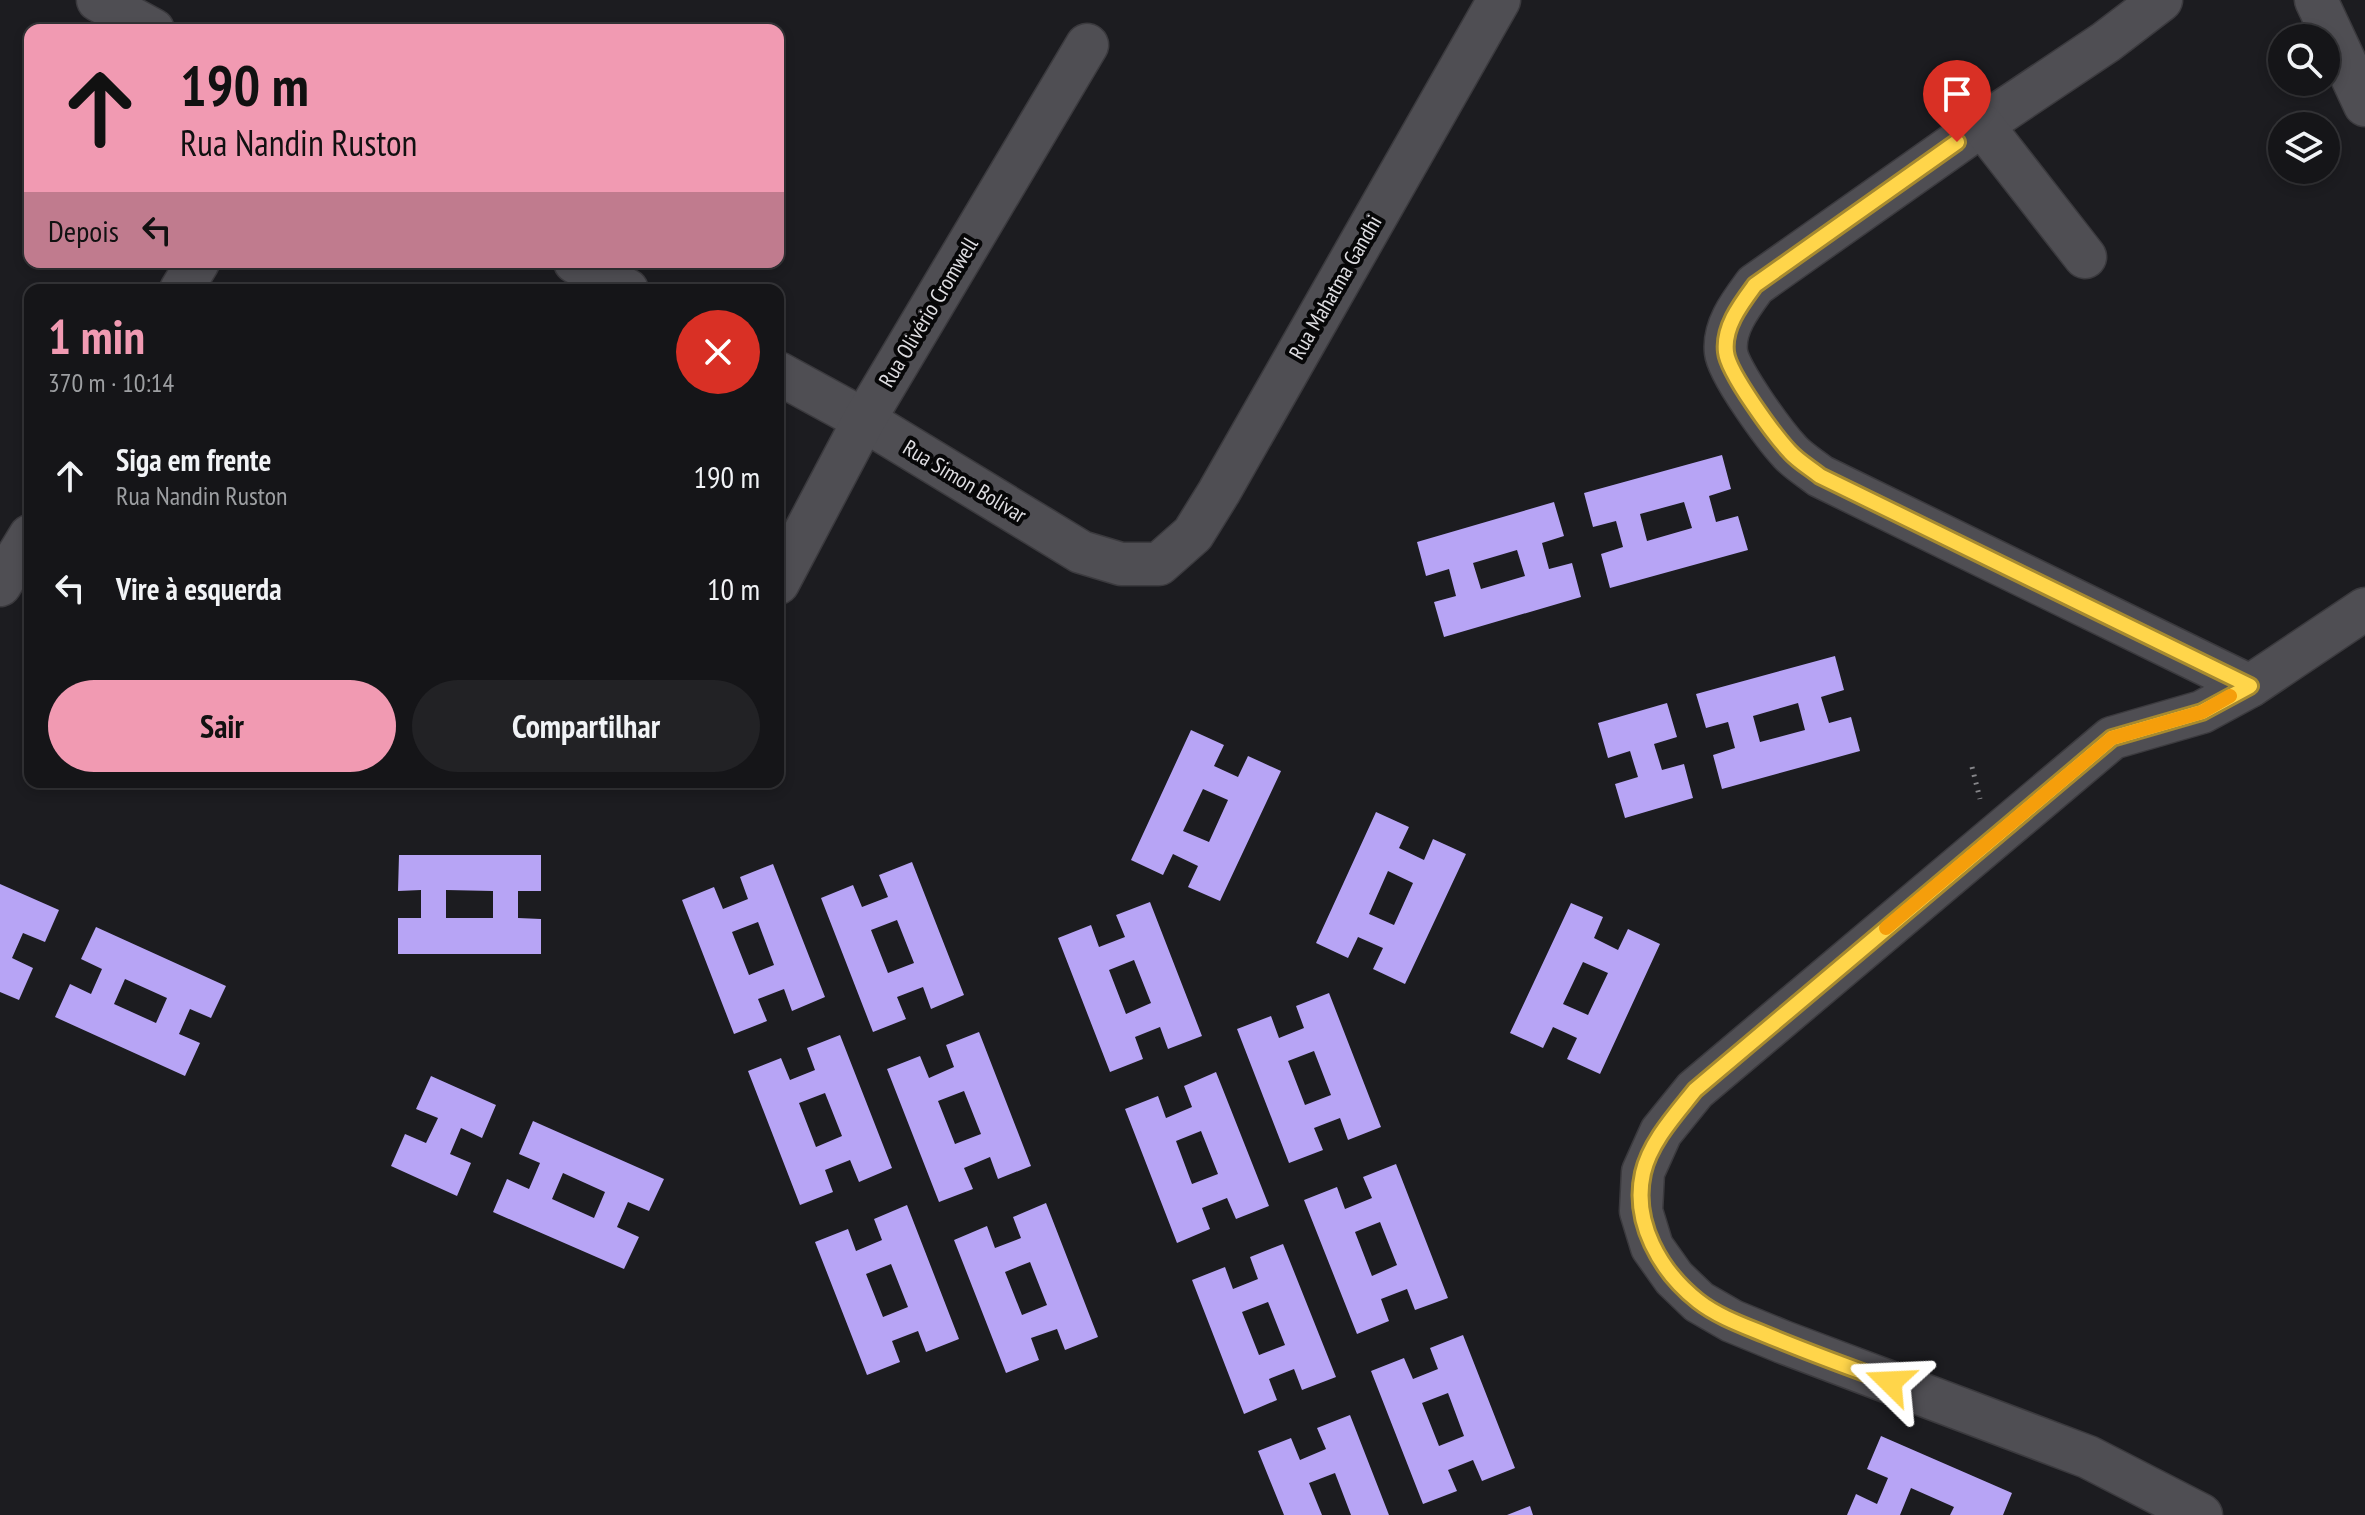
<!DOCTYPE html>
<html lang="pt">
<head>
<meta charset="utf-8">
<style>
  body { margin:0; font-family:"PT Sans Narrow",sans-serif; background:#222225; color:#f1f3f6; height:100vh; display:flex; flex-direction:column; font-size:30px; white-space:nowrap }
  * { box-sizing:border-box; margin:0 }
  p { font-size:26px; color:#9d9fa2 }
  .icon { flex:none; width:44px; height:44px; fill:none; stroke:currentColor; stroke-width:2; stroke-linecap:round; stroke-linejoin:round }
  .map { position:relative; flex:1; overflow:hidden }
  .sheet { position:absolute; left:24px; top:284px; width:760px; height:504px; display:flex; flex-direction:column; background:#151518; border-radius:16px; box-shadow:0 4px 12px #0003,0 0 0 2px #343437 }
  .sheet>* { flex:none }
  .hud { position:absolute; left:24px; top:24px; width:760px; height:244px; border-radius:16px; box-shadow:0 4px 12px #0003,0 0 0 2px #343437; background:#f19ab2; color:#111; overflow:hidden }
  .fabs { position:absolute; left:2268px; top:24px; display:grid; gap:16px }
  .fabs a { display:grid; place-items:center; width:72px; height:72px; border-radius:50%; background:#151518; box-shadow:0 4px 12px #0003,0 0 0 2px #343437; font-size:40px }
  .pin { position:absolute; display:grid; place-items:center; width:68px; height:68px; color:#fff; margin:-82px -34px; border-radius:50% 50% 50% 0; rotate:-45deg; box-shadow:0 0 8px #0007 }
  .pin .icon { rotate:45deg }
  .me { position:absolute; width:88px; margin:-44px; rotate:291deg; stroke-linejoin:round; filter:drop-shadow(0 0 6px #0008) }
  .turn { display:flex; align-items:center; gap:28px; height:168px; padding:0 24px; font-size:36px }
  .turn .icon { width:104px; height:104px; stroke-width:2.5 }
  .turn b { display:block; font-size:56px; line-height:68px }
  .then { display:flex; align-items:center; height:76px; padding:0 24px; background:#0003; gap:16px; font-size:30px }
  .round { display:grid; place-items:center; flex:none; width:84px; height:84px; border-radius:42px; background:#222225 }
  .summary { display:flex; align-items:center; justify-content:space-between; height:136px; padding:0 24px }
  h1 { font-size:48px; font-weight:700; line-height:60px; color:#f19ab2 }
  .button { display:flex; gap:16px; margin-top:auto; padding:16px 24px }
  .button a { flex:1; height:92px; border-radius:48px; background:#f19ab2; color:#111; font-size:32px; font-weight:700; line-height:92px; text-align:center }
  .button a+a { background:#222225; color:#f1f3f6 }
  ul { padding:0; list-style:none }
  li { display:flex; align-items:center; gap:24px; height:112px; padding:0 24px }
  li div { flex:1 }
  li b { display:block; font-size:30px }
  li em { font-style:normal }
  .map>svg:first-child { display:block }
  .building { fill:#b7a4f5; fill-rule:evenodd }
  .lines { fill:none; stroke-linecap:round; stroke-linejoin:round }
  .minor-casing { stroke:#3b3a3e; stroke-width:45 }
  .path { stroke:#858589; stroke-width:5; stroke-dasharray:2 6; stroke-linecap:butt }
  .minor { stroke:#4f4e53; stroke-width:42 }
  .route-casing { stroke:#a68a30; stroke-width:20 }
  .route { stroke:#ffd54a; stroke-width:14 }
  .slow { stroke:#f59e0b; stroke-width:14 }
  .labels { text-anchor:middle; stroke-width:8; stroke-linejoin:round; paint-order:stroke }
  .street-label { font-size:22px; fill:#dedde1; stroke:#070708 }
</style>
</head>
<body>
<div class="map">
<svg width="2365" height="1515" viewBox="0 0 2365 1515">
  <rect width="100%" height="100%" fill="#1c1c20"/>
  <g class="building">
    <path d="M 1722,455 L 1731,489 L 1709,496 L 1716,522 L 1738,516 L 1748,550 L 1610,588 L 1601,554 L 1623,547 L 1616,521 L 1593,527 L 1584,493 ZM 1684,502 L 1692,528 L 1647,541 L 1640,514 Z"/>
    <path d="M 1554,502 L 1564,536 L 1542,543 L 1549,569 L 1572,563 L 1581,597 L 1444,637 L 1434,602 L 1456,596 L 1449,569 L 1426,576 L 1417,542 ZM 1517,550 L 1525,576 L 1481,589 L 1473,563 Z"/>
    <path d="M 1835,656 L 1844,690 L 1821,697 L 1829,723 L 1851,717 L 1860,751 L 1722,789 L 1713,755 L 1735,748 L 1728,722 L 1706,728 L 1696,694 ZM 1798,703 L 1805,730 L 1760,742 L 1753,716 Z"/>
    <path d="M 1667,703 L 1677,737 L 1654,744 L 1662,770 L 1684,764 L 1693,798 L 1625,818 L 1615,784 L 1638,777 L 1630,751 L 1608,758 L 1598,723 Z"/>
    <path d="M 1191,730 L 1224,745 L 1214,766 L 1238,777 L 1248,756 L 1281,771 L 1220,901 L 1188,887 L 1198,866 L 1173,854 L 1163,875 L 1131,860 ZM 1203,789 L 1228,800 L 1209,842 L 1183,831 Z"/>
    <path d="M 1376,812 L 1409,827 L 1399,848 L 1424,860 L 1433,839 L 1466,854 L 1405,984 L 1373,969 L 1383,948 L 1358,937 L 1348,958 L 1316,943 ZM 1388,871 L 1413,883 L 1394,925 L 1369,914 Z"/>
    <path d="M 399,855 L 541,855 L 541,891 L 518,891 L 518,918 L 541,919 L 541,954 L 398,954 L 398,918 L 421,918 L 421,890 L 398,891 ZM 446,890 L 493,891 L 493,918 L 446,918 Z"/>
    <path d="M 912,862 L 964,995 L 931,1009 L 923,987 L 897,997 L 906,1019 L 873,1032 L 821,898 L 853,885 L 862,907 L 888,897 L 879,875 ZM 897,920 L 914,963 L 888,973 L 871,930 Z"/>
    <path d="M 773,864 L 825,997 L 792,1011 L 784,989 L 758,999 L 767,1021 L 734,1034 L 682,900 L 714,887 L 723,909 L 748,899 L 740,877 ZM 758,922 L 774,965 L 749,975 L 732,932 Z"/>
    <path d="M 0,884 L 59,910 L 45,942 L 23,933 L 12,958 L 33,968 L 19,1000 L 0,992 Z"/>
    <path d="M 1150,902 L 1202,1036 L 1168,1049 L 1160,1027 L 1135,1037 L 1143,1059 L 1110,1072 L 1058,938 L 1091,925 L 1099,947 L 1125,937 L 1116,915 ZM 1134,960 L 1151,1003 L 1126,1014 L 1109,970 Z"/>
    <path d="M 1571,903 L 1603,917 L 1594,938 L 1618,950 L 1628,929 L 1660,944 L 1600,1074 L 1567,1059 L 1577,1038 L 1553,1027 L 1543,1048 L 1510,1033 ZM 1583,962 L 1608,973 L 1588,1015 L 1563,1004 Z"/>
    <path d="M 96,927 L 226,986 L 211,1018 L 190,1009 L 179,1034 L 200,1043 L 185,1076 L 55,1017 L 70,984 L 91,994 L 102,969 L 81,959 ZM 125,979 L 167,998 L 156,1023 L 114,1004 Z"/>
    <path d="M 1329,993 L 1381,1127 L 1348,1140 L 1340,1118 L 1314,1128 L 1323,1150 L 1289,1163 L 1237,1029 L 1271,1016 L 1279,1038 L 1304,1028 L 1296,1006 ZM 1314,1051 L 1331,1095 L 1305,1105 L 1288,1061 Z"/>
    <path d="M 979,1032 L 1031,1166 L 998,1179 L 990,1157 L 964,1168 L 973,1189 L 939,1202 L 887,1069 L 920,1056 L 929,1078 L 954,1067 L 946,1045 ZM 964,1091 L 981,1134 L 955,1144 L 938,1101 Z"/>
    <path d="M 840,1035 L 892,1168 L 859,1182 L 850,1160 L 825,1170 L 833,1192 L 800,1205 L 748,1071 L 781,1058 L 790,1080 L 815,1070 L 807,1048 ZM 825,1093 L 842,1136 L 816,1147 L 799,1103 Z"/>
    <path d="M 1216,1072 L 1269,1206 L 1236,1219 L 1227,1198 L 1202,1208 L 1210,1229 L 1177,1243 L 1125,1109 L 1158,1096 L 1166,1118 L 1192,1107 L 1184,1086 ZM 1201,1131 L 1218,1174 L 1192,1184 L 1176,1141 Z"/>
    <path d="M 431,1076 L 496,1105 L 482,1138 L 461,1128 L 450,1154 L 471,1163 L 457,1196 L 391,1166 L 405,1134 L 426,1143 L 438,1118 L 416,1109 Z"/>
    <path d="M 533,1121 L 664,1179 L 649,1211 L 628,1202 L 617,1227 L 639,1237 L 624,1269 L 493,1212 L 507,1179 L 529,1189 L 540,1163 L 519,1154 ZM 563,1173 L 605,1192 L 594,1218 L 552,1199 Z"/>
    <path d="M 1396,1164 L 1448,1298 L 1415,1310 L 1407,1289 L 1381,1299 L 1389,1321 L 1357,1334 L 1304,1200 L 1337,1187 L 1345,1209 L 1372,1198 L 1363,1177 ZM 1380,1222 L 1397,1265 L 1372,1276 L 1355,1232 Z"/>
    <path d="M 1046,1203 L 1098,1337 L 1065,1350 L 1057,1329 L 1031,1338 L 1039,1360 L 1006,1373 L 954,1240 L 987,1226 L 995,1248 L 1021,1238 L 1013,1217 ZM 1030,1262 L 1047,1305 L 1022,1315 L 1005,1272 Z"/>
    <path d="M 907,1205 L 959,1339 L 926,1352 L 918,1331 L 892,1341 L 900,1362 L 867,1375 L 815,1242 L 848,1229 L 856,1251 L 882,1240 L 874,1219 ZM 891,1264 L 908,1307 L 883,1317 L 866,1274 Z"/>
    <path d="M 1283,1244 L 1336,1377 L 1302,1390 L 1294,1369 L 1269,1379 L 1277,1400 L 1244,1414 L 1192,1280 L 1225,1267 L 1233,1289 L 1258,1279 L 1250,1257 ZM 1268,1302 L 1285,1345 L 1259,1355 L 1242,1312 Z"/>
    <path d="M 1463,1335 L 1515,1468 L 1482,1481 L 1473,1460 L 1448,1470 L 1457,1491 L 1423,1504 L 1371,1371 L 1404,1358 L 1413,1379 L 1438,1369 L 1430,1348 ZM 1448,1393 L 1464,1436 L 1439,1446 L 1422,1403 Z"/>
    <path d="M 1350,1415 L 1389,1515 L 1351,1515 L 1335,1473 L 1309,1483 L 1322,1515 L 1284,1515 L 1258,1451 L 1291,1438 L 1300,1460 L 1326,1449 L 1317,1428 Z"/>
    <path d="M 1881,1436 L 2012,1493 L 2003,1515 L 1950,1515 L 1954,1507 L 1911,1488 L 1900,1515 L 1847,1515 L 1856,1494 L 1877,1504 L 1888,1478 L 1867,1469 Z"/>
    <path d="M 1530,1506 L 1533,1515 L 1507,1515 Z"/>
  </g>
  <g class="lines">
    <g class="minor-casing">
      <g id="minor">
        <path d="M 98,0 L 153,30"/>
        <path d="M 2161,0 L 2106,42 L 1982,125 L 1755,285 C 1741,304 1723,327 1726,352 C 1728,372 1775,436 1790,452 C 1798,461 1810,468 1820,476 L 2250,686"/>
        <path d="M 2316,0 L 2365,105"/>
        <path d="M 1982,125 L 2085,257"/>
        <path d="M 575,262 L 627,290"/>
        <path d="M 181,290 L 198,262"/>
        <path d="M 778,373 L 864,420 L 1081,552 L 1121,564 L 1159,564 L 1193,534 L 1219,492 L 1499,0"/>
        <path d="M 778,583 L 864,420 L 1087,45"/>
        <path d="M 0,585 L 30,536"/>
        <path d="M 2201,1515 L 2088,1457 L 1783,1342 L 1732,1321 L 1699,1302 L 1674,1278 L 1652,1247 L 1641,1211 L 1643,1172 L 1661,1132 L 1695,1090 L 2112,738 L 2202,712 L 2250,686 L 2365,609"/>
      </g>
    </g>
    <path class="path" d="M 1972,767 L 1980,799"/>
    <use href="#minor" class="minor"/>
  </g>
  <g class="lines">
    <g class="route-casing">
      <path id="route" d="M 1890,1382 C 1848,1367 1805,1351 1764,1334 C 1742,1325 1717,1316 1698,1301 C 1660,1271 1632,1222 1643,1173 C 1650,1142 1676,1114 1695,1090 L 2112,738 L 2202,712 L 2250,686 L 1820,476 C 1810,468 1798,461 1790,452 C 1775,436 1728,373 1726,352 C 1723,327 1741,304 1755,285 L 1957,142"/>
    </g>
    <use href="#route" class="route"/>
    <path class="slow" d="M 1886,928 L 2112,738 L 2202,712 L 2230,696"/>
  </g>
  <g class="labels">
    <g class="street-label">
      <text transform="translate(1335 287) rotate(-60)" y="8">Rua Mahatma Gandhi</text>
      <text transform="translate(928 312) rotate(-59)" y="8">Rua Olivério Cromwell</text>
      <text transform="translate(965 481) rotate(31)" y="8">Rua Simon Bolívar</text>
    </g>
  </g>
</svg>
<div class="fabs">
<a><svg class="icon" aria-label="search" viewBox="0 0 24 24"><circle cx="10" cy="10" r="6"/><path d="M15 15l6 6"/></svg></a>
<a><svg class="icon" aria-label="layers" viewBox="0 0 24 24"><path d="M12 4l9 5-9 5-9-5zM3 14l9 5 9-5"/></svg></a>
</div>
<div class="pin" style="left:1957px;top:142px;background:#d93025"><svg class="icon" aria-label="arrive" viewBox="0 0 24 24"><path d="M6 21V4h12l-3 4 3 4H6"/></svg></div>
<svg class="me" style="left:1890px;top:1382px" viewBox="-20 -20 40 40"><path d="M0-17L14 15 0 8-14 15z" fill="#ffd54a" stroke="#fff" stroke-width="4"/></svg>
<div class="hud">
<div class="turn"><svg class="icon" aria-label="ahead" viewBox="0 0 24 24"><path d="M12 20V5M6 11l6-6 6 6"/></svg><div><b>190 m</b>Rua Nandin Ruston</div></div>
<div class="then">Depois<svg class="icon" aria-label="left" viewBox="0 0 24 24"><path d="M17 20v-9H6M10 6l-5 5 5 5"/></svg></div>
</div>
<section class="sheet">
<div class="summary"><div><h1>1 min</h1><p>370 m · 10:14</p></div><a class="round" style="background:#d93025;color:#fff"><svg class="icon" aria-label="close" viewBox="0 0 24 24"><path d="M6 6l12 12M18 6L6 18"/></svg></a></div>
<ul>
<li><svg class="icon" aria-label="ahead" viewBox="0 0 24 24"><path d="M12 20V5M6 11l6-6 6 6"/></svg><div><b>Siga em frente</b><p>Rua Nandin Ruston</p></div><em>190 m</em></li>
<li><svg class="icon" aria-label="left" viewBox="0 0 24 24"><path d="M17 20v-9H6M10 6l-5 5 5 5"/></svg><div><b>Vire à esquerda</b></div><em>10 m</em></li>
</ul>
<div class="button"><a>Sair</a><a>Compartilhar</a></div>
</section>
</div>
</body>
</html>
